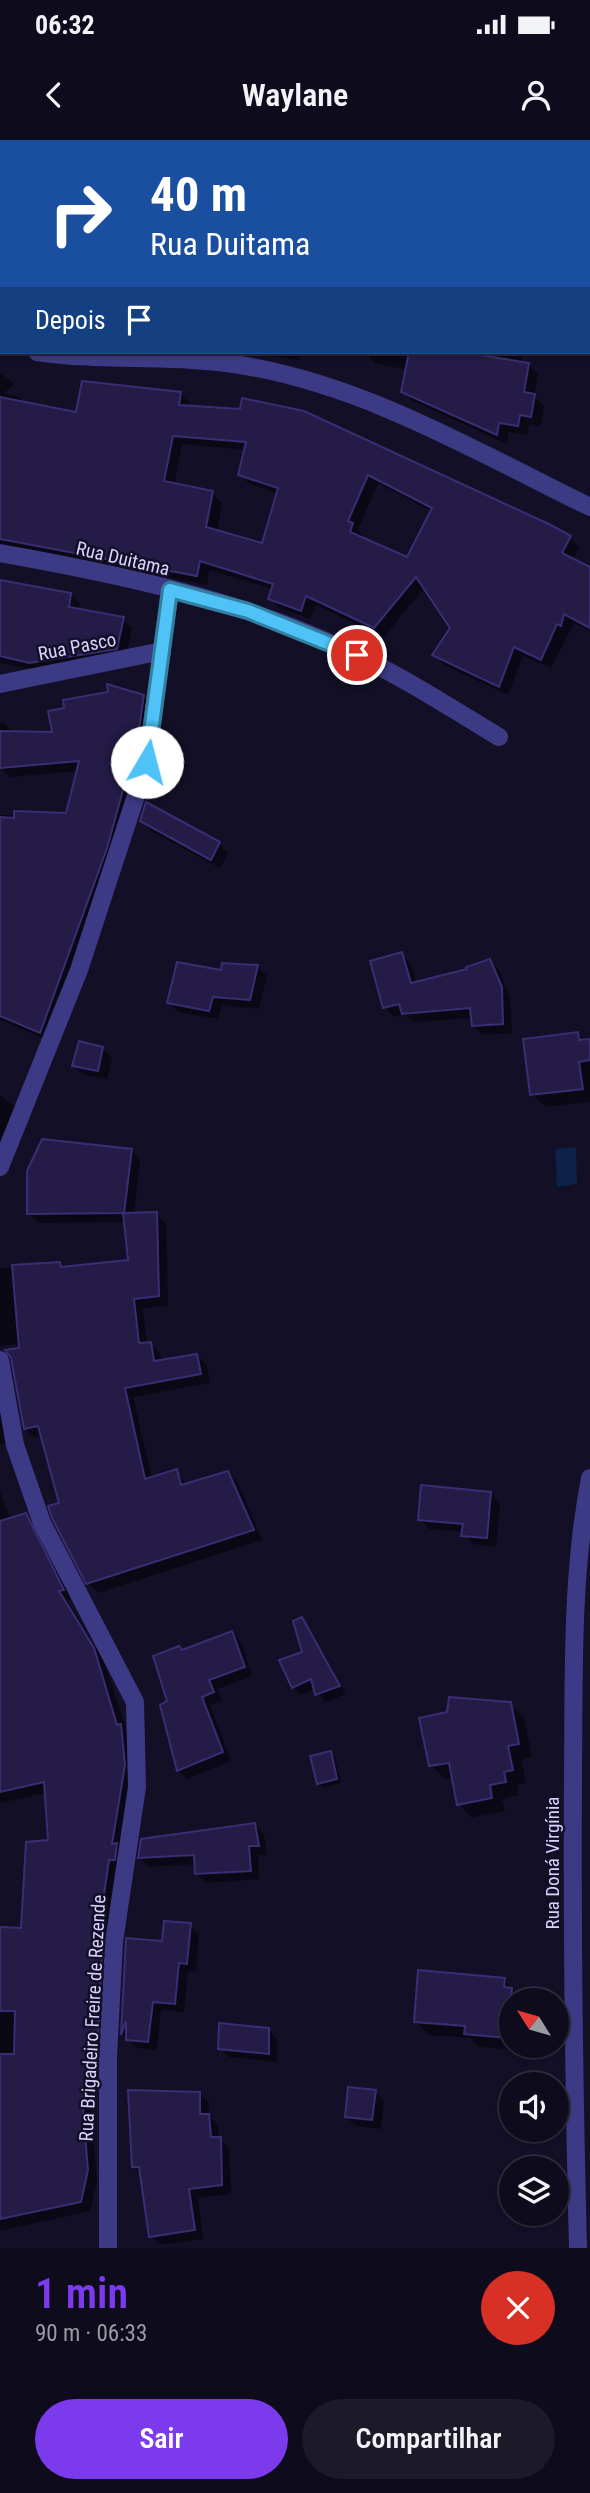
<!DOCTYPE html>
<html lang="pt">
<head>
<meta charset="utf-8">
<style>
  body { margin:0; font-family:"Roboto Condensed",sans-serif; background:#1c1929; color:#f1f3f6; height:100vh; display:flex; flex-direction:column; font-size:26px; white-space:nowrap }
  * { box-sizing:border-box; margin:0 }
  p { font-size:23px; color:#9b9ba3 }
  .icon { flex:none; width:38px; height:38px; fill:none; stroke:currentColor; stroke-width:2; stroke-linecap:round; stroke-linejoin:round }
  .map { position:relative; height:2108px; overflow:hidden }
  .panel { display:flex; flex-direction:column; background:#0e0b1c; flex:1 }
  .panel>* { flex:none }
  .guide { position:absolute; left:0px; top:0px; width:592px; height:214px; box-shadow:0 2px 5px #0004,0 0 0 2px #2e2b3b; background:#1a4fa0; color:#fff; overflow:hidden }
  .needle { width:46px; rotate:307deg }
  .buttons { position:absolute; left:499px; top:1848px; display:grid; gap:14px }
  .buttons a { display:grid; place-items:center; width:70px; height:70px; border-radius:50%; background:#0e0b1c; box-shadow:0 2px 5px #0004,0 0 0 2px #2e2b3b; font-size:35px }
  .pin { position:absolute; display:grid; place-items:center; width:60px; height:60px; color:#fff; margin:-30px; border:4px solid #fff; border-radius:50%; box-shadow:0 2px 7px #0007 }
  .me { position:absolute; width:77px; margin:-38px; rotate:8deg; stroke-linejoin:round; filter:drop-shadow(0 0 5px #0008) }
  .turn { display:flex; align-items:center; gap:24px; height:147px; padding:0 35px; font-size:32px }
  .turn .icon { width:91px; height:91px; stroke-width:2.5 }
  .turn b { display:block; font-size:49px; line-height:60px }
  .then { display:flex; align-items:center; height:66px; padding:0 35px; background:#0003; gap:14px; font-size:26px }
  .round { display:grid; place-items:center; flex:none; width:74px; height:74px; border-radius:37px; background:#1c1929 }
  .headline { display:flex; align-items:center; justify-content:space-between; height:119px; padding:0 35px }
  h1 { font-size:42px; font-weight:600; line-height:52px; color:#7c3aed }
  .cta { display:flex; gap:14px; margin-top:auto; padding:14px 35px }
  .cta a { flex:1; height:80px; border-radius:42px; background:#7c3aed; color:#fff; font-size:28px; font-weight:600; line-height:80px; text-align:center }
  .cta a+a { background:#1c1929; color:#f1f3f6 }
  .status { display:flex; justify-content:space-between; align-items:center; height:49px; padding:0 35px; background:#0e0b1c; direction:ltr }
  .status svg { height:19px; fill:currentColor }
  header { display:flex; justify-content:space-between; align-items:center; height:91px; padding:0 35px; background:#0e0b1c; font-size:32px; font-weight:600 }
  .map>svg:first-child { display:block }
  .water { fill:#0c2248 }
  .shadow { fill:#0007; fill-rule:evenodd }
  .building { fill:#241b47; stroke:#3b2d73; stroke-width:2; fill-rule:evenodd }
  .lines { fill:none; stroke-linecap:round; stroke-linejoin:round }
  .minor { stroke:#3d3a85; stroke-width:18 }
  .route-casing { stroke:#337fa1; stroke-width:18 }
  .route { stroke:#4fc3f7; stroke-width:12 }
  .labels { text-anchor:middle; stroke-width:5; stroke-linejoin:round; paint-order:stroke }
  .street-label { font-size:19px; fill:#d9d4ff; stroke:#130f26 }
</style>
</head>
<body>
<div class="status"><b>06:32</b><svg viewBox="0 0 49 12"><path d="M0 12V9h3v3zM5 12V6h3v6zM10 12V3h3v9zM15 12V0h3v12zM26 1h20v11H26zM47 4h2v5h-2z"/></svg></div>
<header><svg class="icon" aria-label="back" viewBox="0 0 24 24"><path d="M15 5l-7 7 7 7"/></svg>Waylane<svg class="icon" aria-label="person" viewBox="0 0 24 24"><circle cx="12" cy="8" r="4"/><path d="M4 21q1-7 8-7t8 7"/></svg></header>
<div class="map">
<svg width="590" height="2108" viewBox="0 0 590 2108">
  <rect width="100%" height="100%" fill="#130f26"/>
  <path class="water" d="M 576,1007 L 577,1044 L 557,1047 L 555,1009 Z"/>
  <g class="shadow">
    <path d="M 55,0 L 301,0 L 301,2 Z"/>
    <path d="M 490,0 L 590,0 L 590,78 L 590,2 Z"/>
    <path d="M 0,43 L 2,54 L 0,88 Z"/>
    <path d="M 245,212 L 300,212 L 299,220 Z"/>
    <path d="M 365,212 L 523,212 L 521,223 L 528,224 L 538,234 L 534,256 L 544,266 L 541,286 L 529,284 L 527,295 L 509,292 L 507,304 L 413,261 L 403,251 L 407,230 L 375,223 Z"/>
    <path d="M 0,233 L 15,244 L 4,253 L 18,256 L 26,264 L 77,274 L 180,254 L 190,263 L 189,267 L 569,397 L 579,407 L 573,420 L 590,429 L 590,491 L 574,483 L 551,528 L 523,516 L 508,555 L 444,525 L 435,515 L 452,488 L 425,447 L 384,497 L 316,465 L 310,479 L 279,468 L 270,458 L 273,449 L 209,430 L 207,445 L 0,405 ZM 182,304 L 246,310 L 240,335 L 250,344 L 279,354 L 263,406 L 217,392 L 222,363 L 212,353 L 174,345 ZM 378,343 L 433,372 L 408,420 L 361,398 L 362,394 L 358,390 Z"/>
    <path d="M 0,442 L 70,455 L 80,464 L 78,471 L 123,479 L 132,488 L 126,517 L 40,531 L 0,523 Z"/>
    <path d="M 144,557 L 154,567 L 147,607 L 50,901 L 0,880 L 0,675 L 67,674 L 78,631 L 10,637 L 0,627 L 0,583 L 4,583 L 14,593 L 54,594 Z"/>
    <path d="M 142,681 L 219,703 L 228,713 L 220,728 L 151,691 Z"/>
    <path d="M 402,814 L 411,824 L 417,844 L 469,831 L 490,821 L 499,830 L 510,858 L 512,893 L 483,895 L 473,886 L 473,878 L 413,882 L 404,874 L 394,877 L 385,867 Z"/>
    <path d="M 257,827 L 267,836 L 259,869 L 222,865 L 218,879 L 178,872 L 169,863 L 222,832 Z"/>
    <path d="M 577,894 L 585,902 L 590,901 L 590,962 L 546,967 L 532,954 Z"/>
    <path d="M 102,909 L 112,918 L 107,939 L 83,935 L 74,926 Z"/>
    <path d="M 0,955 L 14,966 L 0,1033 Z"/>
    <path d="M 131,1010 L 140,1020 L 134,1075 L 157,1074 L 166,1084 L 168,1166 L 143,1168 L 147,1204 L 150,1203 L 160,1213 L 162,1221 L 197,1215 L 207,1225 L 210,1243 L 133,1257 L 152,1338 L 176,1331 L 187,1345 L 228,1333 L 238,1343 L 262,1400 L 98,1453 L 88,1443 L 61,1364 L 43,1296 L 35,1298 L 25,1288 L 96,1197 L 0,1206 L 0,1128 L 59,1124 L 64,1128 L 130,1122 L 126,1082 L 38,1083 L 28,1073 Z"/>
    <path d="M 0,1247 L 10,1303 L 0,1305 Z"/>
    <path d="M 0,1351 L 10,1379 L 26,1375 L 36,1385 L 72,1459 L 67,1461 L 103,1519 L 133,1609 L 107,1906 L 97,1905 L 94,1966 L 90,1966 L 97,2041 L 90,2071 L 0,2091 L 0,1789 L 23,1790 L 50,1702 L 46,1653 L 0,1663 Z"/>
    <path d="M 490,1353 L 500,1363 L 496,1407 L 473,1404 L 464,1392 L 429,1389 L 420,1379 Z"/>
    <path d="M 301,1479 L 309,1487 L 346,1554 L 325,1562 L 315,1548 L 301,1555 L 293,1547 L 304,1513 Z"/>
    <path d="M 232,1493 L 241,1502 L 252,1536 L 217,1549 L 222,1561 L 210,1565 L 231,1621 L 187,1639 L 179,1631 L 162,1565 L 170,1562 Z"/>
    <path d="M 510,1564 L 524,1578 L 532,1617 L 521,1620 L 526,1643 L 517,1645 L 519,1655 L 502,1659 L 505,1671 L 472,1678 L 459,1664 L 453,1637 L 445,1639 L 431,1625 Z"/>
    <path d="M 330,1613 L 335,1617 L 341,1643 L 323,1648 L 319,1643 Z"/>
    <path d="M 255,1684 L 264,1694 L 267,1715 L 258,1715 L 259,1739 L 206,1743 L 197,1734 L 196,1724 L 149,1727 L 140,1718 Z"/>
    <path d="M 190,1785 L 199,1794 L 196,1832 L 188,1831 L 184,1872 L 161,1870 L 157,1910 L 137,1908 L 122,1894 L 128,1800 L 163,1803 Z"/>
    <path d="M 504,1839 L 521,1860 L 511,1860 L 511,1906 L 520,1906 L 520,1910 L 479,1907 L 471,1898 L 429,1895 L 416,1881 Z"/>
    <path d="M 268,1889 L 277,1899 L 277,1922 L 229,1917 L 220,1908 Z"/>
    <path d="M 375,1952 L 384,1961 L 381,1989 L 356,1986 L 346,1977 Z"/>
    <path d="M 200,1954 L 209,1963 L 209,1976 L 218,1985 L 219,1998 L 229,2008 L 231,2054 L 198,2058 L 203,2099 L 160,2105 L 151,2096 L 142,2036 L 133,2027 Z"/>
  </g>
  <g class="building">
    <path d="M 409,212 L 462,212 L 529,223 L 524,252 L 535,254 L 531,277 L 520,275 L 518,286 L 499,283 L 497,295 L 401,252 Z"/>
    <path d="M 82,241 L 181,252 L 179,265 L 240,269 L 242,258 L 304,271 L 551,385 L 571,396 L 562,413 L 590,427 L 590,488 L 564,474 L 561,486 L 557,484 L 541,520 L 514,507 L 499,547 L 432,515 L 450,488 L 416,437 L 374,488 L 306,456 L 301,471 L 268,459 L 273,444 L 200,421 L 197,436 L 0,399 L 0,257 L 76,272 ZM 173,296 L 246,302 L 238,335 L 278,348 L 262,403 L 206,387 L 213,351 L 164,341 ZM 368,335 L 432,368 L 407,417 L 350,392 L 353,383 L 348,381 Z"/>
    <path d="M 0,440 L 71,453 L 69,467 L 124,477 L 117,509 L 29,523 L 0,516 Z"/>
    <path d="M 107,544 L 144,555 L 138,596 L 107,708 L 40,893 L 0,876 L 0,677 L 14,678 L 14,671 L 66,673 L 79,621 L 0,628 L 0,591 L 52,592 L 48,571 L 64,568 L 63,560 L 108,552 Z"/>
    <path d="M 146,662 L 220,702 L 211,720 L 140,681 Z"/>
    <path d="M 402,812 L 411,843 L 467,829 L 466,827 L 490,819 L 502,847 L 503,884 L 472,886 L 470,868 L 402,874 L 399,864 L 383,868 L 370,821 Z"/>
    <path d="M 177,822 L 221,830 L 222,823 L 258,825 L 250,860 L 213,857 L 209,871 L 167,863 Z"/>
    <path d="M 578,892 L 579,900 L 590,899 L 590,920 L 579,922 L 583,949 L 530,955 L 523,899 Z"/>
    <path d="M 79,901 L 103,907 L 98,931 L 72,926 Z"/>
    <path d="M 42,999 L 132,1009 L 124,1073 L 27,1074 L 27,1031 Z"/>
    <path d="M 157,1072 L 159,1156 L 134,1159 L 139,1203 L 151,1202 L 154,1221 L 197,1214 L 201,1234 L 125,1248 L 145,1339 L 177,1329 L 181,1345 L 228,1331 L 254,1390 L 86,1444 L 52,1378 L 48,1366 L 59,1363 L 38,1286 L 24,1289 L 11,1218 L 5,1210 L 19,1208 L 12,1125 L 60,1122 L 61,1127 L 128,1120 L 123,1073 Z"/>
    <path d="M 421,1345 L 491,1352 L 487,1398 L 461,1396 L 463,1384 L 418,1380 Z"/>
    <path d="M 26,1373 L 64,1450 L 59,1451 L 94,1508 L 117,1585 L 121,1584 L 125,1625 L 112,1704 L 117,1703 L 115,1720 L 109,1720 L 98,1795 L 103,1795 L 98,1897 L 88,1896 L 85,1957 L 82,1957 L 88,2030 L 81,2062 L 0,2079 L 0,1914 L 14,1914 L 15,1871 L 0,1871 L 0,1787 L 21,1788 L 26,1702 L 48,1700 L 44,1642 L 0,1652 L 0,1381 Z"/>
    <path d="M 302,1477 L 340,1546 L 315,1555 L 311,1539 L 292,1548 L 279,1520 L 302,1512 L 293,1481 Z"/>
    <path d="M 232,1491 L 245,1527 L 209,1540 L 214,1552 L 202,1557 L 223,1612 L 177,1631 L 160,1565 L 167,1561 L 153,1516 L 179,1506 L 182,1510 Z"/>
    <path d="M 449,1557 L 511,1562 L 519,1604 L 508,1606 L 513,1630 L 504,1632 L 506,1642 L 490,1645 L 492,1658 L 457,1665 L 449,1623 L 429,1626 L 419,1578 L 447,1572 Z"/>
    <path d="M 331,1611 L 337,1639 L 317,1644 L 310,1616 Z"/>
    <path d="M 255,1683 L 259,1706 L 249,1706 L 251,1731 L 195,1734 L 194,1715 L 138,1718 L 141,1699 Z"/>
    <path d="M 164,1781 L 191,1783 L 187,1824 L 179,1823 L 175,1864 L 153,1862 L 148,1902 L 126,1900 L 126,1881 L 121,1895 L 126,1798 L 162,1801 Z"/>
    <path d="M 418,1830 L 505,1838 L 504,1847 L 512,1848 L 507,1898 L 464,1894 L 465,1886 L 414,1882 Z"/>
    <path d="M 219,1883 L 269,1888 L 269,1914 L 218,1909 Z"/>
    <path d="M 348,1947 L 376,1950 L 372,1980 L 345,1977 Z"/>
    <path d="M 128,1950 L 200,1952 L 200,1974 L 209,1974 L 211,1997 L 221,1997 L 222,2045 L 189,2049 L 195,2090 L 149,2097 L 139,2027 L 132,2027 Z"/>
  </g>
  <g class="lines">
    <g class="minor">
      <path d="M 0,202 L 2,203"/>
      <path d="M 37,212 C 104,222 173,214 240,225 C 365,245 477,312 590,367"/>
      <path d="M 0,413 C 113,433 232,458 337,506 C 394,531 446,565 499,597"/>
      <path d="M 0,544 L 162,511"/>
      <path d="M 0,1027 L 79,830 L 147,622 L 170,450"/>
      <path d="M 0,1220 L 15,1305 L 42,1383 L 135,1562 L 137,1647 L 114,1802 L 108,1917 L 108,2108"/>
      <path d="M 578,2108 C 574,1950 572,1793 573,1635 C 574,1536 571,1436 590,1338"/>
    </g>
  </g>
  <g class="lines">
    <g class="route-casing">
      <path id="route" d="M 147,622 L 170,450 L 248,471 L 357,515"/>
    </g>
    <use href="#route" class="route"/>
  </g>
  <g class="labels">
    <g class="street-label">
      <text transform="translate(123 418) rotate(13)" y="7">Rua Duitama</text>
      <text transform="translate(77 506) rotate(-11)" y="7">Rua Pasco</text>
      <text transform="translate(552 1723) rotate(-90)" y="7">Rua Doná Virgínia</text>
      <text transform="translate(92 1878) rotate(-87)" y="7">Rua Brigadeiro Freire de Rezende</text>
    </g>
  </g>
</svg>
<div class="buttons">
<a><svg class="needle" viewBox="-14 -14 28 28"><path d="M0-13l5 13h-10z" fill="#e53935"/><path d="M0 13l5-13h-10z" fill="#9b9ba3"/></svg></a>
<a><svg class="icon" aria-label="sound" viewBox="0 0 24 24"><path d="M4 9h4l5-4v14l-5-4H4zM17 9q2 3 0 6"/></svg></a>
<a><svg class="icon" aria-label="layers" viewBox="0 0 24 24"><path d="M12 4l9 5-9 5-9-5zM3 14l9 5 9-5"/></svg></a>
</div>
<div class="pin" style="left:357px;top:515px;background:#d93025"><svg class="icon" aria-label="arrive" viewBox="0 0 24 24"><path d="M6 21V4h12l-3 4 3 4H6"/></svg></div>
<svg class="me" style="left:147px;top:622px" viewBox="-20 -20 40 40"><circle r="19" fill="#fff"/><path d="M0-13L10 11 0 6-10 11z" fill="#4fc3f7"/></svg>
<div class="guide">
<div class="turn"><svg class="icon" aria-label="right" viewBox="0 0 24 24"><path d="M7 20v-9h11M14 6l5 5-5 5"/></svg><div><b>40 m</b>Rua Duitama</div></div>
<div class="then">Depois<svg class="icon" aria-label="arrive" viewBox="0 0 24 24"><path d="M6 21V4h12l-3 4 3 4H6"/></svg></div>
</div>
</div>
<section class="panel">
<div class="headline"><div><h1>1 min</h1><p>90 m · 06:33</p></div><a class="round" style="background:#d93025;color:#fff"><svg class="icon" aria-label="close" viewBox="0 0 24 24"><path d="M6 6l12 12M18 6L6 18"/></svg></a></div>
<div class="cta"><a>Sair</a><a>Compartilhar</a></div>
</section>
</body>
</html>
